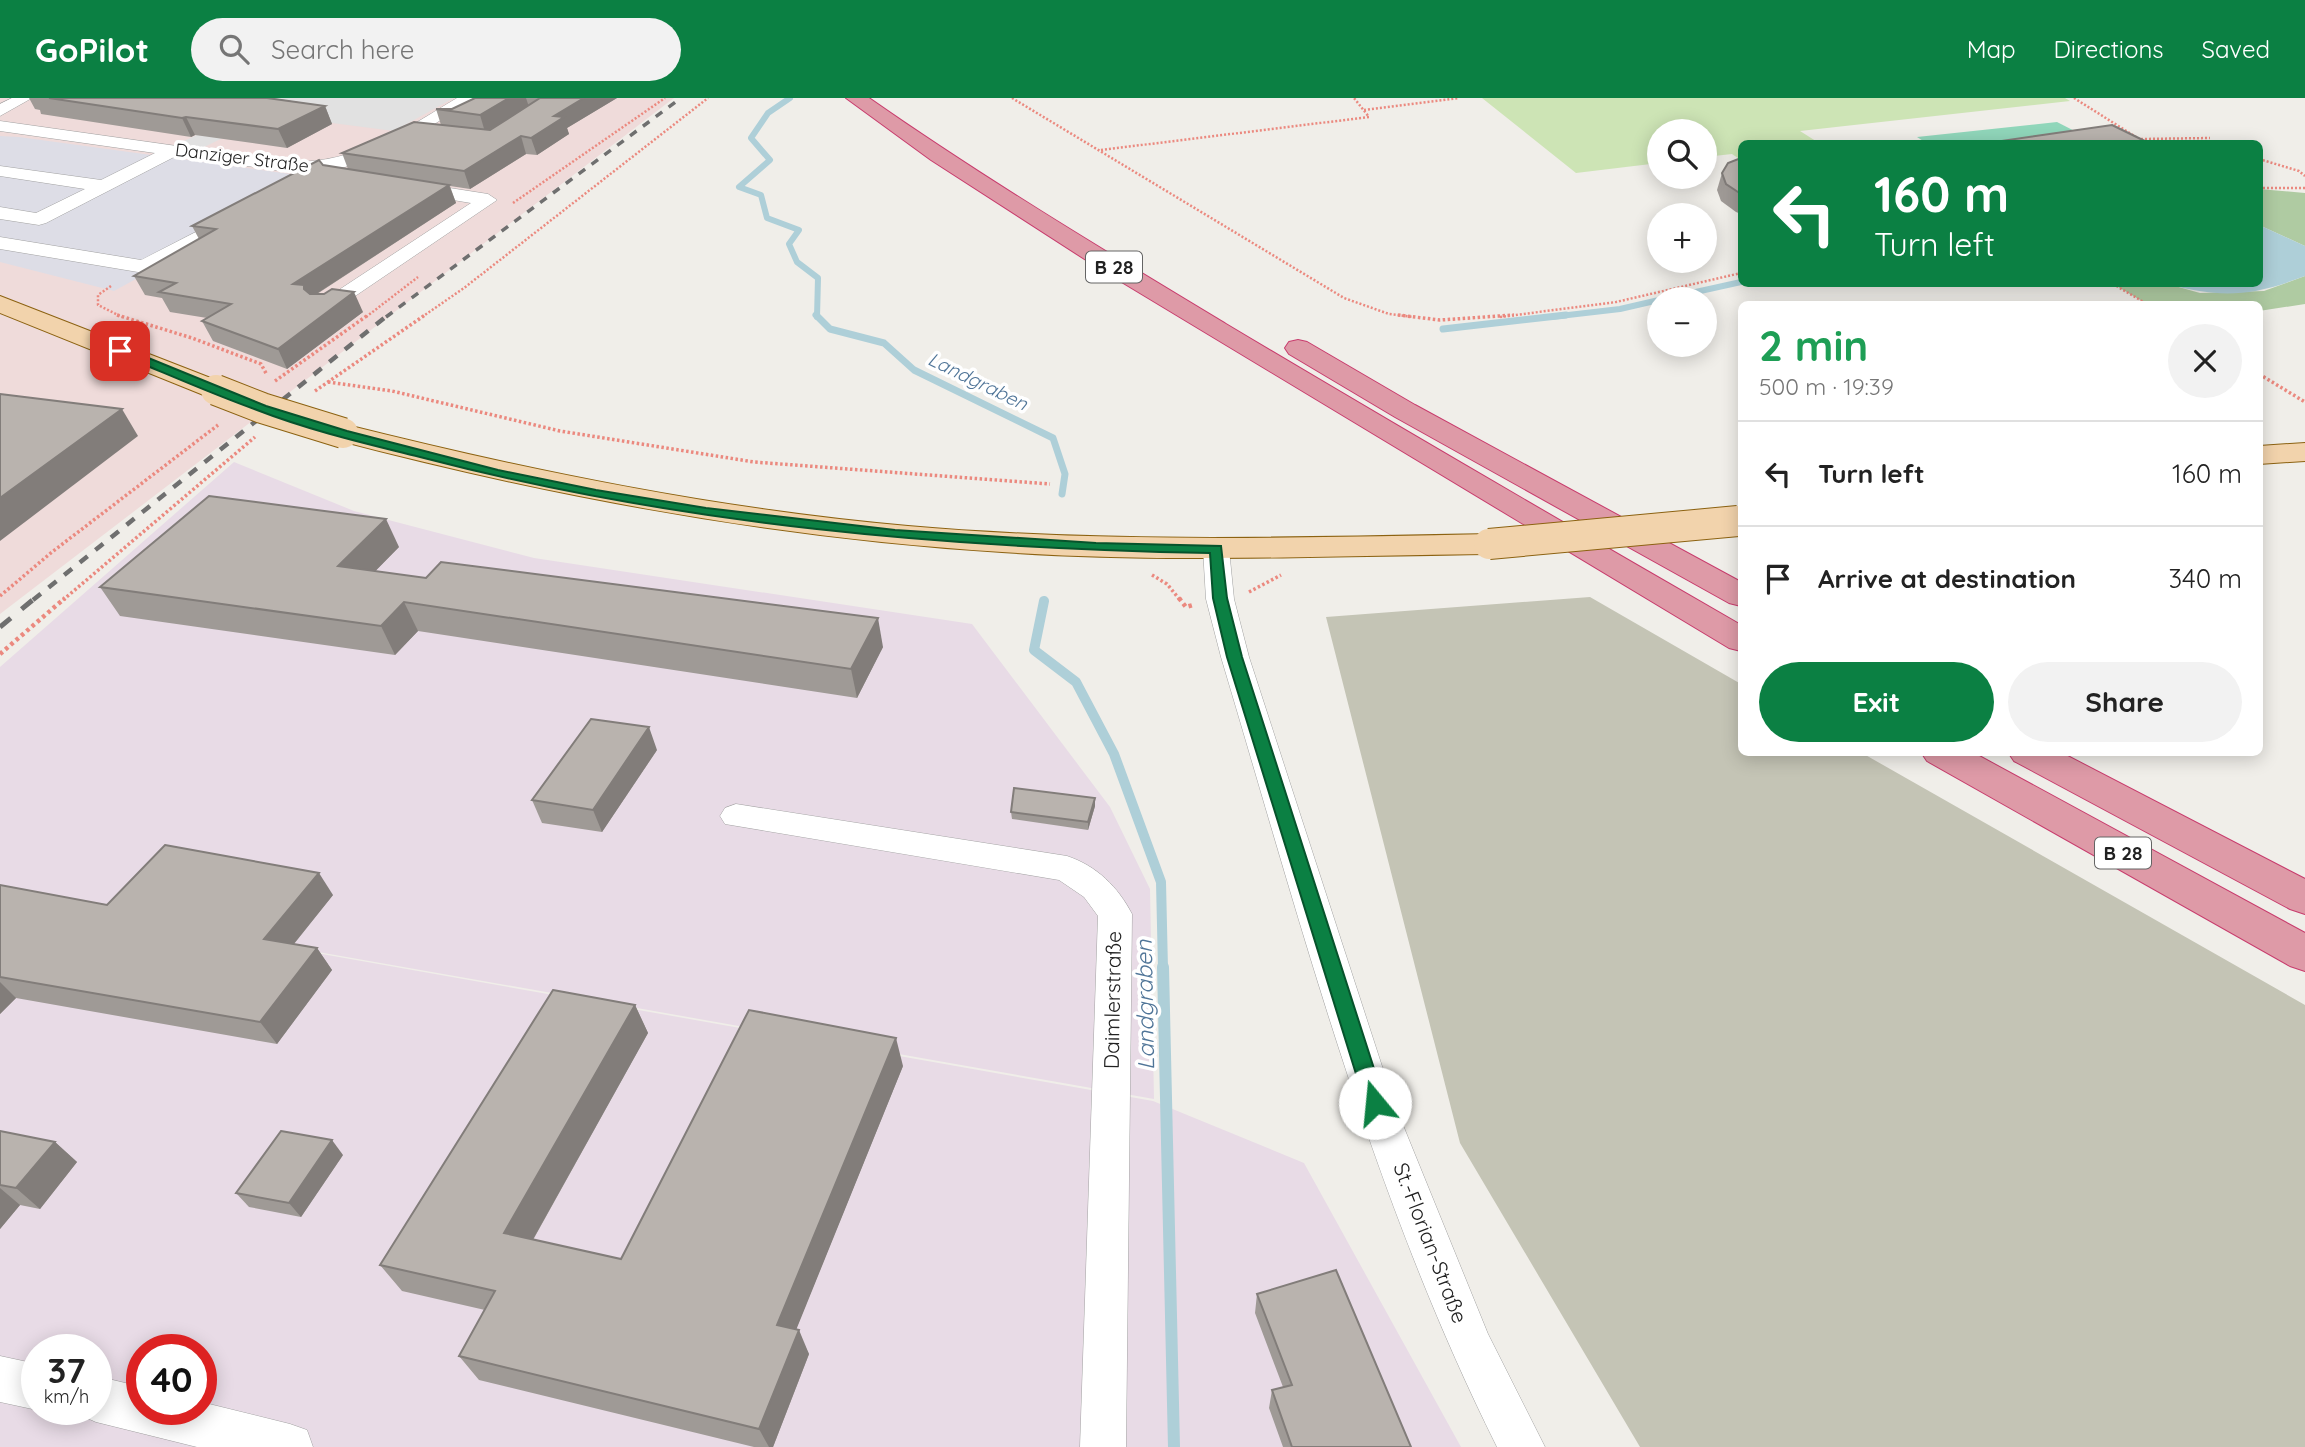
<!DOCTYPE html>
<html lang="en">
<head>
<meta charset="utf-8">
<style>
  body { margin:0; font-family:Quicksand,sans-serif; background:#f2f2f2; color:#222; height:100vh; display:flex; flex-direction:column; font-size:26px; white-space:nowrap }
  * { box-sizing:border-box; margin:0 }
  p { font-size:23px; color:#767676 }
  .icon { flex:none; width:38px; height:38px; fill:none; stroke:currentColor; stroke-width:2; stroke-linecap:round; stroke-linejoin:round }
  .map { position:relative; flex:1; overflow:hidden }
  .details { position:absolute; left:1738px; top:203px; width:525px; height:455px; display:flex; flex-direction:column; background:#fff; border-radius:10px; box-shadow:0 4px 18px #0003 }
  .details>* { flex:none }
  .banner { position:absolute; left:1738px; top:42px; width:525px; height:147px; border-radius:10px; box-shadow:0 4px 18px #0003; background:#0b8043; color:#fff; overflow:hidden }
  .buttons { position:absolute; left:1647px; top:21px; display:grid; gap:14px }
  .buttons a { display:grid; place-items:center; width:70px; height:70px; border-radius:50%; background:#fff; box-shadow:0 4px 18px #0003; font-size:35px }
  .speed { position:absolute; left:21px; top:1236px; display:flex; gap:14px; font-size:35px; font-weight:700; text-align:center }
  .speed>* { display:grid; place-content:center; width:91px; height:91px; border-radius:50%; background:#fff; box-shadow:0 4px 18px #0003; line-height:1 }
  .speed small { font-size:18px; font-weight:400 }
  .speed .limit { border:10px solid #d22; background:#fff; color:#111 }
  .pin { position:absolute; display:grid; place-items:center; width:60px; height:60px; color:#fff; margin:-30px; border-radius:14px; box-shadow:0 4px 10px #0006 }
  .me { position:absolute; width:77px; margin:-38px; rotate:343deg; stroke-linejoin:round; filter:drop-shadow(0 0 5px #0008) }
  .turn { display:flex; align-items:center; gap:24px; height:147px; padding:0 21px; font-size:32px }
  .turn .icon { width:91px; height:91px; stroke-width:2.5 }
  .turn b { display:block; font-size:49px; line-height:60px }
  .round { display:grid; place-items:center; flex:none; width:74px; height:74px; border-radius:37px; background:#f2f2f2 }
  .head { display:flex; align-items:center; justify-content:space-between; height:119px; padding:0 21px }
  h1 { font-size:42px; font-weight:700; line-height:52px; color:#1e9e55 }
  .cta { display:flex; gap:14px; margin-top:auto; padding:14px 21px }
  .cta a { flex:1; height:80px; border-radius:42px; background:#0b8043; color:#fff; font-size:28px; font-weight:700; line-height:80px; text-align:center }
  .cta a+a { background:#f2f2f2; color:#222 }
  ul { padding:0; list-style:none }
  li { display:flex; align-items:center; gap:21px; height:105px; padding:0 21px; border-top:2px solid #e0e0e0 }
  li div { flex:1 }
  li b { display:block; font-size:26px }
  li em { font-style:normal }
  header { display:flex; align-items:center; gap:42px; box-sizing:border-box; height:98px; padding:0 35px; background:#0b8043; color:#fff }
  header strong { font-size:33px }
  nav { display:flex; gap:38px; margin-inline-start:auto; font-size:24px }
  .search { width:490px; height:63px; background:#f2f2f2; display:flex; align-items:center; gap:18px; box-sizing:border-box; padding:0 24px; border-radius:38px; color:#767676; font-size:26px }
  .map>svg:first-child { display:block }
  .commercial { fill:#efdbda }
  .industrial { fill:#e8dbe6; fill-rule:evenodd }
  .construction { fill:#c4c4b5 }
  .grass { fill:#cde4b5 }
  .forest { fill:#afcba2 }
  .pitch { fill:#90d6ba }
  .parking { fill:#e1e1e1 }
  .plaza { fill:#dddde6 }
  .water { fill:#aecfd8 }
  .lines { fill:none; stroke-linecap:round; stroke-linejoin:round }
  .stream-far3 { stroke:#aecfd8; stroke-width:6 }
  .stream-far2 { stroke:#aecfd8; stroke-width:7 }
  .stream-far1 { stroke:#aecfd8; stroke-width:10 }
  .stream { stroke:#aecfd8; stroke-width:12 }
  .minor-casing { stroke:#a2a2a2; stroke-width:1 }
  .major-casing { stroke:#8c6211; stroke-width:2 }
  .highway-casing { stroke:#c83c6d; stroke-width:2 }
  .path-far2 { stroke:#eb897f; stroke-width:2.5; stroke-dasharray:2 2; stroke-linecap:butt }
  .path-far1 { stroke:#eb897f; stroke-width:3.5; stroke-dasharray:2.5 2.5; stroke-linecap:butt }
  .path { stroke:#eb897f; stroke-width:4.5; stroke-dasharray:3.5 3.5; stroke-linecap:butt }
  .minor { fill:#fff; fill-rule:evenodd }
  .major { fill:#f2d3ac; fill-rule:evenodd }
  .highway { fill:#de9aa7; fill-rule:evenodd }
  .rail-far2 { stroke:#6f6f6f; stroke-width:3.5; stroke-dasharray:8 8; stroke-linecap:butt }
  .rail-far1 { stroke:#6f6f6f; stroke-width:4.5; stroke-dasharray:10 10; stroke-linecap:butt }
  .rail { stroke:#6f6f6f; stroke-width:5; stroke-dasharray:14 14; stroke-linecap:butt }
  .major-bridge-casing { stroke:#8c6211; stroke-width:32; stroke-linecap:butt }
  .major-bridge { stroke:#f2d3ac; stroke-width:30 }
  .wall { fill:#9f9a96 }
  .shaded-wall { fill:#827d7a }
  .building { fill:#b9b3ae; stroke:#827d7a; stroke-width:2 }
  .route { fill:#0b8043; stroke:#07532c; stroke-width:2 }
  .labels { text-anchor:middle; stroke-width:7; stroke-linejoin:round; paint-order:stroke }
  .far-street-label { font-size:18px; fill:#212121; stroke:#fff }
  .shield { fill:#fff; stroke:#646464; stroke-width:2 }
  .shield-label { font-size:19px; font-weight:bold; fill:#212121 }
  .far-water-label { font-size:19px; font-style:italic; fill:#507598; stroke:#fff }
  .street-label { font-size:21px; fill:#212121; stroke:#fff }
  .water-label { font-size:23px; font-style:italic; fill:#507598; stroke:#fff }
</style>
</head>
<body>
<header>
<strong>GoPilot</strong>
<div class="search"><svg class="icon" aria-label="search" viewBox="0 0 24 24"><circle cx="10" cy="10" r="6"/><path d="M15 15l6 6"/></svg>Search here</div>
<nav><a>Map</a><a>Directions</a><a>Saved</a></nav>
</header>
<div class="map">
<svg width="2305" height="1349" viewBox="0 0 2305 1349">
  <rect width="100%" height="100%" fill="#f0eee9"/>
  <path class="commercial" d="M 0,0 L 674,0 L 0,516 Z"/>
  <g class="industrial">
    <path d="M 234,364 L 354,413 L 534,460 L 972,526 L 1110,709 L 1150,791 L 1154,1001 L 0,798 L 0,569 Z"/>
    <path d="M 0,799 L 1153,1003 L 1304,1065 L 1461,1349 L 0,1349 ZM 37,1251 L 96,1251 L 96,1311 L 37,1311 ZM 142,1251 L 201,1251 L 201,1311 L 142,1311 Z"/>
  </g>
  <path class="construction" d="M 1590,499 L 1741,586 L 1741,654 L 1862,655 L 2305,907 L 2305,1349 L 1640,1349 L 1460,1045 L 1326,519 Z"/>
  <path class="grass" d="M 1482,0 L 2065,0 L 2070,3 L 1800,33 L 1819,45 L 1741,46 L 1741,62 L 1732,56 L 1705,59 L 1704,33 L 1659,33 L 1659,65 L 1576,75 Z"/>
  <g class="forest">
    <path d="M 2259,91 L 2305,95 L 2305,148 L 2259,127 Z"/>
    <path d="M 2305,178 L 2305,206 L 2259,213 L 2259,206 L 2147,206 L 2113,186 L 2168,186 L 2200,195 L 2264,193 Z"/>
  </g>
  <path class="pitch" d="M 2057,24 L 2094,43 L 1928,46 L 1917,39 Z"/>
  <path class="parking" d="M 264,0 L 454,0 L 394,33 L 270,17 L 194,54 L 167,51 L 271,2 Z"/>
  <path class="plaza" d="M 0,38 L 19,39 L 320,80 L 114,193 L 0,164 Z"/>
  <path class="water" d="M 2259,127 L 2305,148 L 2305,178 C 2253,198 2222,201 2168,186 L 2259,186 Z"/>
  <g class="lines">
    <g class="stream-far3">
      <path d="M 790,0 L 768,15 L 751,40 L 770,62 L 739,89 L 761,97 L 767,120 L 799,132 L 789,146 L 797,164 L 818,180 L 817,219"/>
      <path d="M 1664,201 L 1741,184"/>
      <path d="M 1551,219 L 1620,211 L 1659,202"/>
    </g>
    <g class="stream-far2">
      <path d="M 816,217 L 830,231 L 884,245 L 914,272 L 1053,340 L 1065,376 L 1062,396"/>
      <path d="M 1443,231 L 1566,217"/>
    </g>
    <path class="stream-far1" d="M 1044,503 L 1034,552 L 1076,584 L 1114,656 L 1161,784 L 1163,871"/>
    <path class="stream" d="M 1163,869 L 1174,1349"/>
    <g class="minor-casing">
      <g id="minor">
        <path d="M 12,0 L 32,0 L 0,18 L 0,6 Z"/>
        <path d="M 457,0 L 477,0 L 390,53 L 345,69 L 315,75 L 290,74 L 176,58 L 46,125 L 39,127 L 0,121 L 0,109 L 36,115 L 85,91 L 0,78 L 0,68 L 101,82 L 155,55 L 0,33 L 0,23 L 290,64 C 357,65 402,33 457,0 Z"/>
        <path d="M 411,84 L 488,96 L 497,102 L 333,213 L 319,213 L 315,209 L 319,205 L 471,105 L 405,94 L 402,90 L 405,86 Z"/>
        <path d="M 235,114 L 245,120 L 242,124 L 144,175 L 0,151 L 0,139 L 141,162 Z"/>
        <path d="M 1216,443 L 1225,445 L 1229,451 L 1234,501 L 1249,559 L 1394,1005 L 1488,1236 L 1545,1349 L 1497,1349 C 1372,1099 1301,826 1221,559 L 1206,501 L 1203,451 L 1207,445 Z"/>
        <path d="M 736,706 L 1067,758 C 1097,768 1118,789 1132,816 L 1126,1349 L 1080,1349 L 1098,818 L 1084,799 L 1059,782 L 725,726 L 720,718 L 725,710 Z"/>
        <path d="M 0,1258 L 37,1266 L 37,1311 L 39,1311 L 37,1312 L 0,1304 Z"/>
        <path d="M 96,1278 L 142,1289 L 142,1311 L 201,1311 L 201,1304 L 290,1326 L 307,1332 L 313,1349 L 197,1349 L 96,1324 L 80,1317 L 77,1311 L 96,1311 Z"/>
      </g>
    </g>
    <g class="major-casing">
      <g id="major">
        <path d="M 0,198 L 226,286 L 230,292 L 226,298 L 216,300 L 206,298 L 0,215 Z"/>
        <path d="M 343,326 C 530,373 716,411 908,428 C 1102,445 1295,440 1489,436 L 1500,439 L 1505,446 L 1500,453 L 1489,456 C 1327,458 1164,465 1002,454 C 775,440 553,399 333,341 L 328,335 L 333,329 Z"/>
        <path d="M 2305,345 L 2305,363 L 2259,366 L 2259,348 Z"/>
      </g>
    </g>
    <g class="highway-casing">
      <g id="highway">
        <path d="M 846,0 L 869,0 C 985,81 1105,153 1226,226 C 1397,328 1569,428 1741,527 L 1741,553 L 1729,550 L 1100,171 L 931,62 Z"/>
        <path d="M 1298,242 L 1307,244 L 1415,307 L 1741,484 L 1741,508 L 1729,505 L 1395,319 L 1289,256 L 1285,250 L 1289,244 Z"/>
        <path d="M 1921,654 L 1972,654 L 2305,835 L 2305,873 L 2290,868 L 1927,663 Z"/>
        <path d="M 2008,654 L 2060,654 L 2305,781 L 2305,816 L 2290,811 L 2014,663 Z"/>
      </g>
    </g>
    <g class="path-far2">
      <path d="M 1012,0 L 1344,200 L 1389,216 L 1413,219"/>
      <path d="M 2074,0 L 2147,46"/>
      <path d="M 1364,12 L 1459,0"/>
      <path d="M 2141,41 L 2210,40"/>
      <path d="M 1101,52 L 1369,19 L 1354,0"/>
      <path d="M 2259,61 L 2299,73 L 2305,78"/>
      <path d="M 2259,90 L 2305,90"/>
      <path d="M 513,105 L 665,0"/>
      <path d="M 2113,186 L 2147,206"/>
      <path d="M 111,188 L 98,197 L 98,207 L 122,219"/>
      <path d="M 366,219 L 418,179"/>
      <path d="M 422,219 L 464,190 L 708,0"/>
      <path d="M 1500,219 L 1616,204 L 1741,175"/>
    </g>
    <g class="path-far1">
      <path d="M 117,217 L 192,240 L 261,266 L 267,277"/>
      <path d="M 1398,217 L 1440,222 L 1514,217"/>
      <path d="M 2259,276 L 2305,304"/>
      <path d="M 275,283 L 368,217"/>
      <path d="M 328,284 L 392,293 L 560,333 L 754,364 L 1050,386"/>
      <path d="M 315,293 L 425,217"/>
      <path d="M 1152,477 L 1167,486 L 1180,502"/>
      <path d="M 1249,494 L 1281,477"/>
      <path d="M 0,498 L 52,454 L 218,327"/>
      <path d="M 63,502 L 255,339"/>
    </g>
    <g class="path">
      <path d="M 1179,500 L 1186,509 L 1193,507"/>
      <path d="M 0,556 L 65,500"/>
    </g>
    <use href="#minor" class="minor"/>
    <use href="#major" class="major"/>
    <use href="#highway" class="highway"/>
    <path class="rail-far2" d="M 386,219 L 681,0"/>
    <path class="rail-far1" d="M 33,502 L 388,217"/>
    <path class="rail" d="M 0,529 L 35,500"/>
    <g class="major-bridge-casing">
      <g id="major-bridge">
        <path d="M 216,292 L 262,310 L 343,335"/>
        <path d="M 1489,446 L 1738,423"/>
      </g>
    </g>
    <use href="#major-bridge" class="major-bridge"/>
  </g>
  <g class="wall">
    <path d="M 29,0 L 272,0 L 325,8 L 332,26 L 287,50 L 195,37 L 191,39 L 41,16 L 40,12 L 35,11 Z"/>
    <path d="M 475,0 L 617,0 L 567,30 L 569,36 L 537,57 L 526,56 L 470,91 L 450,88 L 456,105 L 317,196 L 363,214 L 287,271 L 213,243 L 202,223 L 207,220 L 170,214 L 162,200 L 145,197 L 134,178 L 199,141 L 192,128 L 323,67 L 348,71 L 342,55 L 441,27 L 436,11 L 452,11 Z"/>
    <path d="M 1741,60 L 1741,116 L 1736,114 L 1721,103 L 1717,92 L 1722,75 Z"/>
    <path d="M 399,449 L 375,473 L 883,549 L 857,600 L 418,533 L 395,557 L 120,518 L 100,489 Z"/>
    <path d="M 657,652 L 602,734 L 542,725 L 532,702 Z"/>
    <path d="M 1095,700 L 1095,708 L 1088,732 L 1012,721 L 1011,714 Z"/>
    <path d="M 0,787 L 107,807 L 333,797 L 294,846 L 317,850 L 332,872 L 277,946 L 16,900 L 0,916 Z"/>
    <path d="M 635,907 L 648,935 L 533,1142 L 621,1161 L 903,968 L 796,1231 L 809,1256 L 773,1349 L 754,1349 L 479,1282 L 459,1258 L 485,1212 L 402,1193 L 380,1167 Z"/>
    <path d="M 0,1033 L 55,1044 L 77,1064 L 40,1111 L 20,1107 L 0,1131 Z"/>
    <path d="M 343,1057 L 301,1119 L 249,1109 L 236,1095 Z"/>
    <path d="M 1257,1196 L 1411,1349 L 1283,1349 L 1269,1310 L 1272,1292 L 1283,1289 L 1255,1215 Z"/>
  </g>
  <g class="shaded-wall">
    <path d="M 509,0 L 526,0 L 529,9 L 485,34 L 480,17 Z"/>
    <path d="M 584,0 L 617,0 L 567,30 L 569,36 L 537,57 L 531,40 L 554,18 Z"/>
    <path d="M 325,8 L 332,26 L 287,50 L 278,31 Z"/>
    <path d="M 186,19 L 195,37 L 191,39 L 182,20 Z"/>
    <path d="M 521,38 L 526,56 L 470,91 L 464,73 Z"/>
    <path d="M 449,87 L 456,105 L 310,200 L 293,186 Z"/>
    <path d="M 354,194 L 363,214 L 287,271 L 278,251 Z"/>
    <path d="M 122,311 L 138,338 L 0,443 L 0,400 Z"/>
    <path d="M 386,421 L 399,449 L 352,497 L 338,468 Z"/>
    <path d="M 404,504 L 418,533 L 395,557 L 381,528 Z"/>
    <path d="M 878,520 L 883,549 L 857,600 L 851,571 Z"/>
    <path d="M 649,629 L 657,652 L 602,734 L 593,712 Z"/>
    <path d="M 1095,700 L 1095,708 L 1088,732 L 1088,724 Z"/>
    <path d="M 319,775 L 333,797 L 280,863 L 264,841 Z"/>
    <path d="M 317,850 L 332,872 L 277,946 L 260,924 Z"/>
    <path d="M 0,884 L 16,900 L 0,916 Z"/>
    <path d="M 635,907 L 648,935 L 522,1161 L 504,1135 Z"/>
    <path d="M 896,940 L 903,968 L 788,1252 L 777,1227 Z"/>
    <path d="M 332,1042 L 343,1057 L 301,1119 L 289,1105 Z"/>
    <path d="M 55,1044 L 77,1064 L 40,1111 L 16,1090 Z"/>
    <path d="M 0,1090 L 20,1107 L 0,1131 Z"/>
    <path d="M 799,1232 L 809,1256 L 773,1349 L 769,1349 L 759,1331 Z"/>
  </g>
  <g class="building">
    <path d="M 49,0 L 267,0 L 325,8 L 278,31 L 186,19 L 182,20 Z"/>
    <path d="M 475,0 L 509,0 L 480,17 L 436,11 L 452,11 Z"/>
    <path d="M 540,0 L 584,0 L 554,18 L 564,19 L 531,40 L 521,38 L 464,73 L 342,55 L 414,24 L 490,32 Z"/>
    <path d="M 2112,27 L 2151,46 L 2006,46 L 2001,43 Z"/>
    <path d="M 1741,60 L 1741,96 L 1726,86 L 1722,75 L 1728,65 Z"/>
    <path d="M 319,62 L 323,67 L 449,87 L 293,186 L 304,187 L 304,191 L 310,196 L 324,196 L 332,191 L 354,194 L 278,251 L 202,223 L 231,206 L 159,194 L 176,185 L 134,178 L 216,131 L 192,128 Z"/>
    <path d="M 0,296 L 122,311 L 0,400 Z"/>
    <path d="M 209,398 L 386,421 L 338,468 L 426,480 L 441,464 L 878,520 L 851,571 L 404,504 L 381,528 L 100,489 Z"/>
    <path d="M 591,621 L 649,629 L 593,712 L 532,702 Z"/>
    <path d="M 1014,690 L 1095,700 L 1088,724 L 1011,714 Z"/>
    <path d="M 165,747 L 319,775 L 264,841 L 317,850 L 260,924 L 0,879 L 0,787 L 107,807 Z"/>
    <path d="M 553,892 L 635,907 L 504,1135 L 621,1161 L 749,912 L 896,940 L 777,1227 L 799,1232 L 759,1331 L 459,1258 L 495,1193 L 380,1167 Z"/>
    <path d="M 0,1033 L 55,1044 L 16,1090 L 0,1087 Z"/>
    <path d="M 281,1033 L 332,1042 L 289,1105 L 236,1095 Z"/>
    <path d="M 1336,1172 L 1411,1349 L 1292,1349 L 1272,1292 L 1292,1287 L 1257,1196 Z"/>
  </g>
  <path class="route" d="M 116,250 L 124,250 L 266,308 L 347,333 L 498,372 L 596,392 L 706,410 L 895,432 L 1096,445 L 1221,448 L 1227,500 L 1242,559 L 1385,1005 L 1382,1011 L 1375,1013 L 1368,1011 L 1365,1005 L 1227,559 L 1213,500 L 1210,455 C 946,450 681,427 424,360 C 368,346 311,333 257,312 C 209,295 163,274 116,255 Z"/>
  <g class="labels">
    <g class="far-street-label">
      <text transform="translate(242 60) rotate(7)" y="6">Danziger Straße</text>
    </g>
    <g class="shield">
      <rect x="1086" y="153.5" width="56" height="31" rx="5"/>
      <rect x="2095" y="739.5" width="56" height="31" rx="5"/>
    </g>
    <g class="shield-label">
      <text x="1114" y="176">B 28</text>
      <text x="2123" y="762">B 28</text>
    </g>
    <g class="far-water-label">
      <text transform="translate(978 283) rotate(26)" y="7">Landgraben</text>
    </g>
    <g class="street-label">
      <text transform="translate(1113 902) rotate(-89)" y="7">Daimlerstraße</text>
      <text transform="translate(1430 1145) rotate(69)" y="7">St.-Florian-Straße</text>
    </g>
    <g class="water-label">
      <text transform="translate(1145 907) rotate(-91)" y="8">Landgraben</text>
    </g>
  </g>
</svg>
<div class="buttons">
<a><svg class="icon" aria-label="search" viewBox="0 0 24 24"><circle cx="10" cy="10" r="6"/><path d="M15 15l6 6"/></svg></a>
<a>+</a>
<a>−</a>
</div>
<div class="speed"><div>37<small>km/h</small></div><div class="limit">40</div></div>
<div class="pin" style="left:120px;top:253px;background:#d93025"><svg class="icon" aria-label="arrive" viewBox="0 0 24 24"><path d="M6 21V4h12l-3 4 3 4H6"/></svg></div>
<svg class="me" style="left:1375px;top:1005px" viewBox="-20 -20 40 40"><circle r="19" fill="#fff"/><path d="M0-13L10 11 0 6-10 11z" fill="#0b8043"/></svg>
<div class="banner">
<div class="turn"><svg class="icon" aria-label="left" viewBox="0 0 24 24"><path d="M17 20v-9H6M10 6l-5 5 5 5"/></svg><div><b>160 m</b>Turn left</div></div>
</div>
<section class="details">
<div class="head"><div><h1>2 min</h1><p>500 m · 19:39</p></div><a class="round"><svg class="icon" aria-label="close" viewBox="0 0 24 24"><path d="M6 6l12 12M18 6L6 18"/></svg></a></div>
<ul>
<li><svg class="icon" aria-label="left" viewBox="0 0 24 24"><path d="M17 20v-9H6M10 6l-5 5 5 5"/></svg><div><b>Turn left</b></div><em>160 m</em></li>
<li><svg class="icon" aria-label="arrive" viewBox="0 0 24 24"><path d="M6 21V4h12l-3 4 3 4H6"/></svg><div><b>Arrive at destination</b></div><em>340 m</em></li>
</ul>
<div class="cta"><a>Exit</a><a>Share</a></div>
</section>
</div>
</body>
</html>
